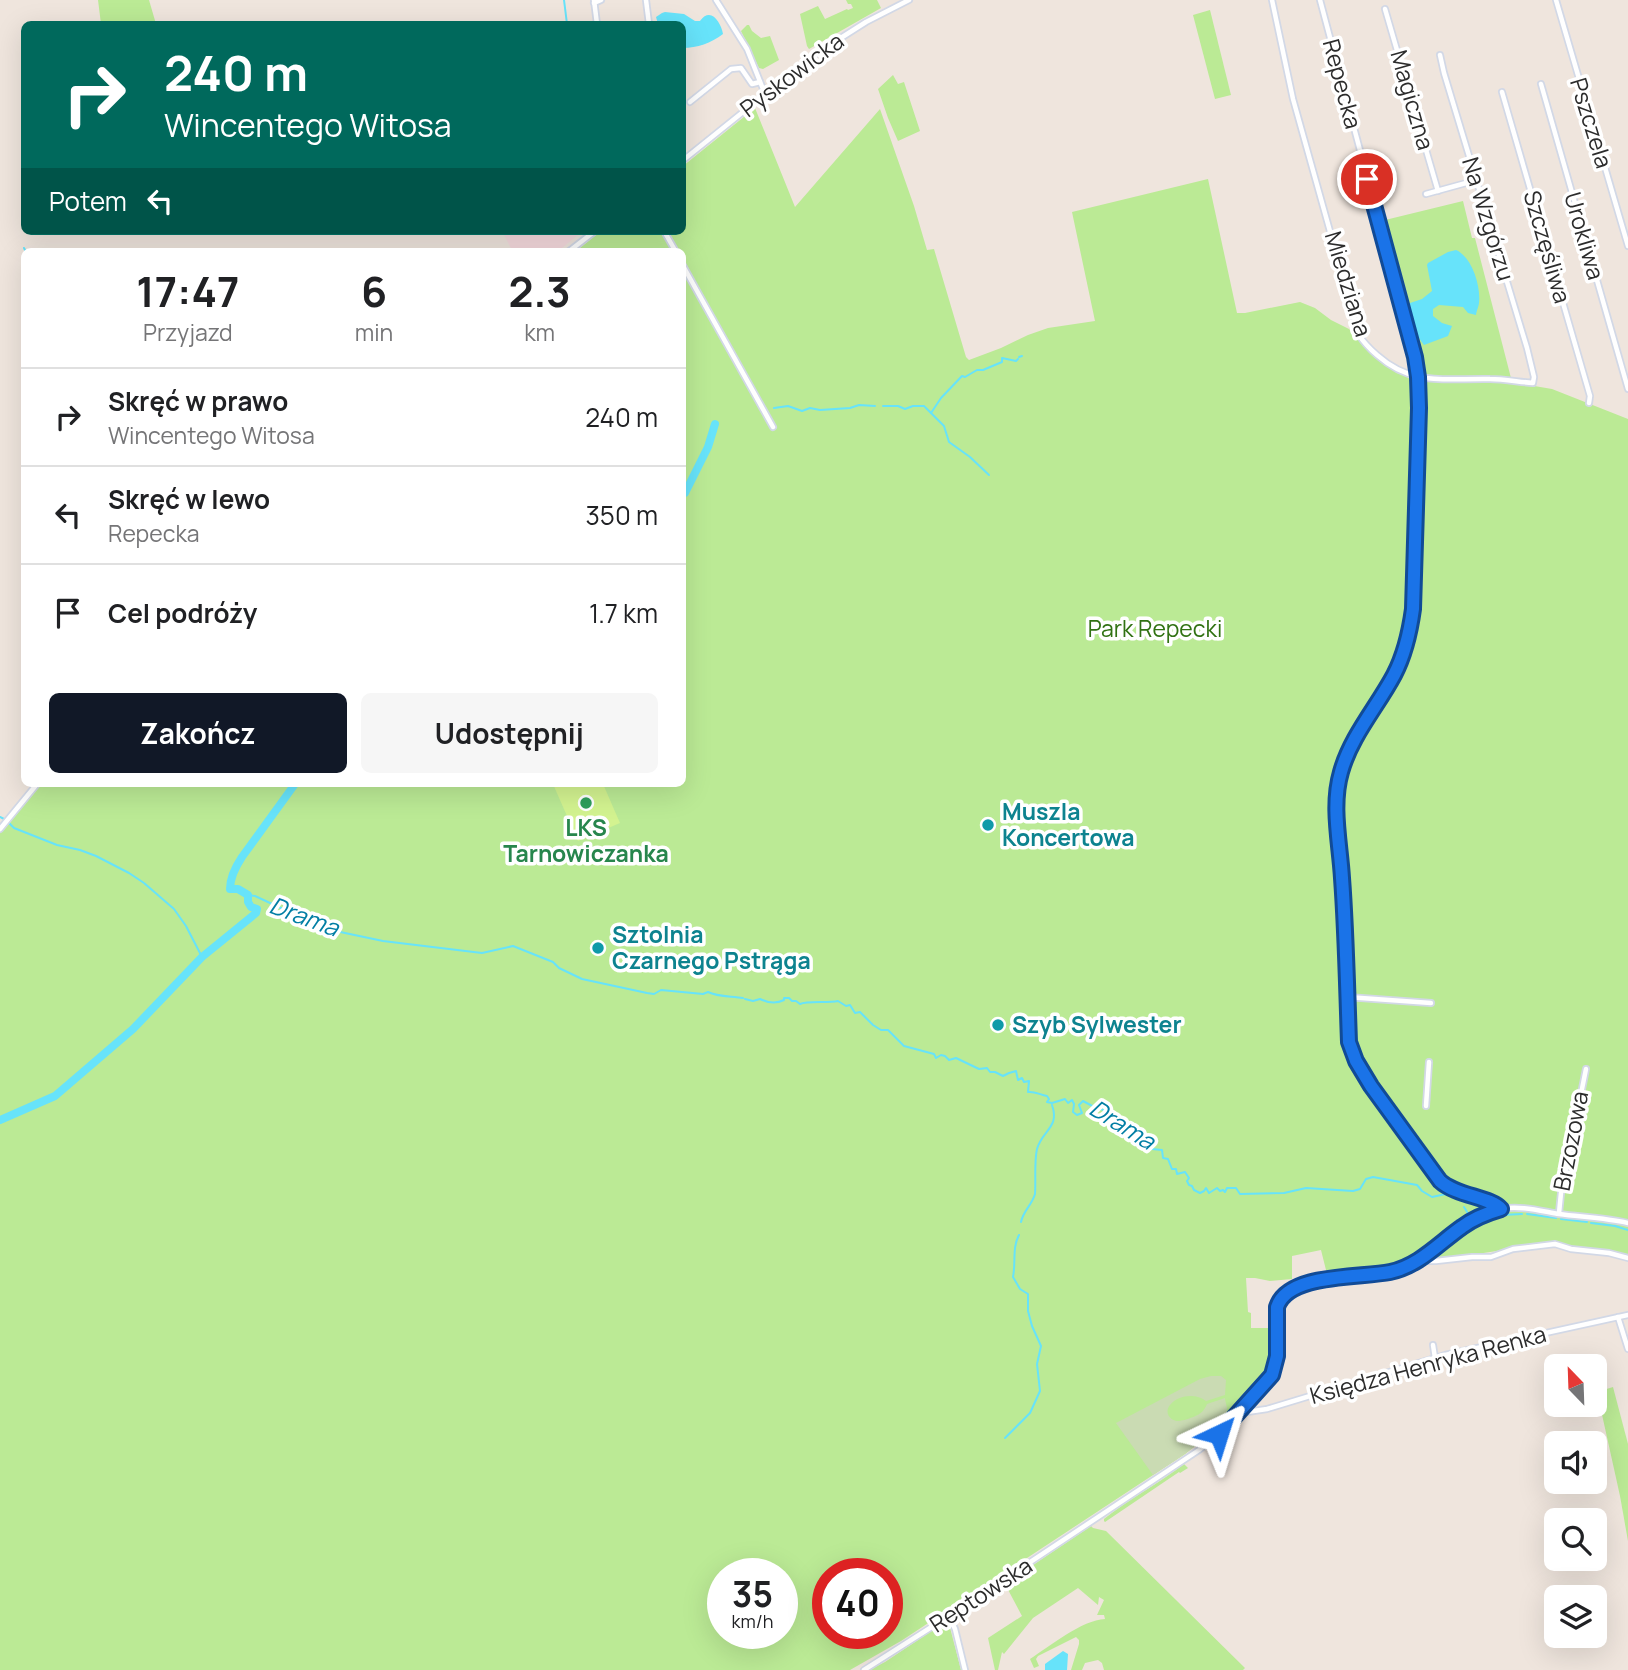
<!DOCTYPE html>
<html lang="pl">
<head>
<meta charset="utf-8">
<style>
  body { margin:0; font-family:Manrope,sans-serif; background:#f6f6f6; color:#202124; height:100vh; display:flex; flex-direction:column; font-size:26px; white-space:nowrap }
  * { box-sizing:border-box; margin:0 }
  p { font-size:23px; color:#757577 }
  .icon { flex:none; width:38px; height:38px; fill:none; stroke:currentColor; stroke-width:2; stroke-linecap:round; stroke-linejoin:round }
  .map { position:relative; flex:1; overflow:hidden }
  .panel { position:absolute; left:21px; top:248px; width:665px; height:539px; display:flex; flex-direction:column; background:#fff; border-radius:10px; box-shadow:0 7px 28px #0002 }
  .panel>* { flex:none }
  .top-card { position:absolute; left:21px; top:21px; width:665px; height:214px; border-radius:10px; box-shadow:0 7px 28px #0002; background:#00695c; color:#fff; overflow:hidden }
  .needle { width:46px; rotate:337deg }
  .controls { position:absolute; left:1544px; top:1354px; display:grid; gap:14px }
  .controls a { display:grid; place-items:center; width:63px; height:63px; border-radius:10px; background:#fff; box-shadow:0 7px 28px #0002; font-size:35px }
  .speed { position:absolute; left:707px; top:1558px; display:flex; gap:14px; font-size:35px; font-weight:700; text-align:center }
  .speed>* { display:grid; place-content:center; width:91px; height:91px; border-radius:50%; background:#fff; box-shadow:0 7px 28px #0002; line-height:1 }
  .speed small { font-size:18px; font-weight:400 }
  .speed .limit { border:10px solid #d22; background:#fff; color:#111 }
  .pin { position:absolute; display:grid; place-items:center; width:60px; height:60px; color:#fff; margin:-30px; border:4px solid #fff; border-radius:50%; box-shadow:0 2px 7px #0007 }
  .me { position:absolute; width:77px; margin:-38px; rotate:41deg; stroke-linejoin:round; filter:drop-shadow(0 0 5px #0008) }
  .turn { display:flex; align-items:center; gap:24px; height:147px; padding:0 28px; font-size:32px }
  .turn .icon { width:91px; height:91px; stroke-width:2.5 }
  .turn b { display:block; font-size:49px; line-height:60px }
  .then { display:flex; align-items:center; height:66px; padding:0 28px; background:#0003; gap:14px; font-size:26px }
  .eta { display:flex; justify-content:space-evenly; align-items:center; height:119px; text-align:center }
  .eta b { font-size:42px; font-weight:700; line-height:49px }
  .button { display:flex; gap:14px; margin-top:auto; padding:14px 28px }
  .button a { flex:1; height:80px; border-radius:10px; background:#111827; color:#fff; font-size:28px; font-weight:700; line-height:80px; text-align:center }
  .button a+a { background:#f6f6f6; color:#202124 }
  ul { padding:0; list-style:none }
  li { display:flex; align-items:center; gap:21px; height:98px; padding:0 28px; border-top:2px solid #e0e0e0 }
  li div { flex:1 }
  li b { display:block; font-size:26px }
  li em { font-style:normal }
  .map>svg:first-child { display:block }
  .medical { fill:#f6dade }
  .green { fill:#bbea95; fill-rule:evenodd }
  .cemetery { fill:#cadbb3 }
  .pitch { fill:#d3f390 }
  .water { fill:#67e3fa }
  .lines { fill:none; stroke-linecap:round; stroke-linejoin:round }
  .stream { stroke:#67e3fa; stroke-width:2 }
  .river { stroke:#67e3fa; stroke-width:8 }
  .minor-casing { stroke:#d2d8e6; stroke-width:8 }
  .minor { stroke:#fff; stroke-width:4.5 }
  .route-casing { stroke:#114b97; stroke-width:18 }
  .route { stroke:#1a73e8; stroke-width:12 }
  .leisure-dot { fill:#2e9e5b; stroke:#fff; stroke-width:2.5 }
  .culture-dot { fill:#0f9aa8; stroke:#fff; stroke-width:2.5 }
  .labels { text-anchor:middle; stroke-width:7; stroke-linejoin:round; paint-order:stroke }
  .street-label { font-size:23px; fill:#2c2c2c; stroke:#fff }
  .park-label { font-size:23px; fill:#317213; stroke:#fff }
  .culture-label { font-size:23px; font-weight:bold; fill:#0d838f; stroke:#fff; text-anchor:start }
  .leisure-label { font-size:23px; font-weight:bold; fill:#27864d; stroke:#fff }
  .water-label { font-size:24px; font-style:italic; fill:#017ea4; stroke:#fff }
</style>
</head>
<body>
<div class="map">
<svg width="1628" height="1670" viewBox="0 0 1628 1670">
  <rect width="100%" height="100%" fill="#efe5dd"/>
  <path class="medical" d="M 502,231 L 583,231 L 557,252 L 513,252 Z"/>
  <g class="green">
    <path d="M 98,0 L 149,0 L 156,24 L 101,24 Z"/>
    <path d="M 846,0 L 877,0 L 881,8 L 809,49 L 807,46 L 800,14 L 818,6 L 825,19 L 847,9 L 848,10 L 853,8 L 851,4 L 848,4 Z"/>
    <path d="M 1210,10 L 1231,95 L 1215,99 L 1193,15 Z"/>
    <path d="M 747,25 L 749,25 L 752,31 L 761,38 L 770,36 L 779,60 L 763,69 L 759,68 L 741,31 Z"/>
    <path d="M 893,75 L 898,84 L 904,82 L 920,131 L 898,141 L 888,118 L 878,89 Z"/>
    <path d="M 755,108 L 795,207 L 880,109 L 914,206 L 927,250 L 934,249 L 966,357 L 969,360 L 1001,348 L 1028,335 L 1048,328 L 1095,321 L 1072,212 L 1208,179 L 1237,313 L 1245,313 L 1300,302 L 1315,308 L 1331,320 L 1349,329 L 1397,373 L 1422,381 L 1381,221 L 1463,201 L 1472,238 L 1475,238 L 1511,378 L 1509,378 L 1510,382 L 1552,389 L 1628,419 L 1628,1259 L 1602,1252 L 1559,1247 L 1524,1247 L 1429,1261 L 1394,1269 L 1328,1278 L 1321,1250 L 1292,1256 L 1292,1279 L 1270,1281 L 1255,1278 L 1246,1278 L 1248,1312 L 1251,1313 L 1251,1328 L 1273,1328 L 1274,1361 L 1268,1374 L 1225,1418 L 1216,1429 L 1185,1454 L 901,1641 L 850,1670 L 0,1670 L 0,831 L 39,784 L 682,784 L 682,252 L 575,252 L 601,231 L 682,231 L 683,166 ZM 723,1573 L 782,1573 L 782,1633 L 723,1633 ZM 828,1573 L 887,1573 L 887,1633 L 828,1633 Z"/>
    <path d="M 1613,1387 L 1628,1444 L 1628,1541 L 1620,1496 L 1597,1392 Z"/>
    <path d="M 1184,1464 L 1188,1468 L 1180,1473 L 1179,1472 L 1105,1522 L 1104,1521 L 1104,1519 C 1129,1499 1158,1484 1184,1464 Z"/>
    <path d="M 1091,1526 L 1093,1528 L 1106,1531 L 1245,1668 L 1243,1670 L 1104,1670 L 1102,1663 L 1098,1660 L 1085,1663 L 1082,1670 L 1071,1670 L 1079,1644 L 1079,1640 L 1076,1637 L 1038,1656 L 1036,1659 L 1039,1666 L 1034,1668 L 1030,1659 C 1050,1646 1082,1620 1105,1619 L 1104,1615 L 1097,1615 L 1104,1600 L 1099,1597 L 1098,1605 L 1078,1588 L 1033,1618 L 1004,1654 L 1002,1652 L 998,1670 L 995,1670 L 988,1638 L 1022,1616 L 1005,1584 Z"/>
    <path d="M 948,1620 L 961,1670 L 869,1670 L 885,1662 Z"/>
  </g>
  <path class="cemetery" d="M 1211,1376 L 1221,1376 L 1226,1380 L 1225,1395 L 1206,1401 C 1196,1393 1178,1395 1170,1405 C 1164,1412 1170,1421 1178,1421 C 1180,1421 1189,1419 1190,1418 C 1198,1416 1204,1412 1207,1404 L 1225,1398 C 1225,1402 1227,1405 1227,1409 C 1227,1429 1170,1464 1153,1475 L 1116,1423 L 1200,1379 Z"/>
  <path class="pitch" d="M 553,784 L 603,784 L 620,823 L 578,841 Z"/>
  <g class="water">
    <path d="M 665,12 L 684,14 L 695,21 L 700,21 C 711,6 721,23 723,34 C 711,43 697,48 683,48 L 682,24 L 658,24 L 656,17 L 662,13 Z"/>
    <path d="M 1456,250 C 1472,257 1481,286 1479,303 C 1479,305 1476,313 1476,315 L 1468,313 L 1463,307 L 1439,305 L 1433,309 L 1433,316 L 1442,323 L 1452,326 L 1448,336 L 1424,345 C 1414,333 1410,318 1410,303 L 1422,299 L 1432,291 L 1427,265 L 1428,263 L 1448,252 Z"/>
    <path d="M 1063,1651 L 1068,1654 L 1067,1670 L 1045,1670 L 1045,1664 Z"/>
  </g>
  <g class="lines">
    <g class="stream">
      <path d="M 564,0 L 567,24"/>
      <path d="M 24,248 L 26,252"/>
      <path d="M 1019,357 L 1022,356"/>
      <path d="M 883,406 L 898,406 L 905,409 L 913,406 L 924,406 L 944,426 L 949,442 L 970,457 L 989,475"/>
      <path d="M 774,408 L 788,406 L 802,411 L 810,408 L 820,410 L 850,408 L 859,405 L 875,406"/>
      <path d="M 931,413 L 941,398 L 962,376 L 965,377 L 977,370 L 983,370 L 1002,362 L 1002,358 L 1016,361 L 1018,359"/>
      <path d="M 0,817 L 4,819"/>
      <path d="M 9,823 L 14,828 L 57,845 L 80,850 L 96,856 L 129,873 L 144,883 L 174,909 L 186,926 L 202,957"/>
      <path d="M 248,895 L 255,896 L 326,929 L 383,941 L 482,953 L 513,946 L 553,962 L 559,968 L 582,979 L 647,993 L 654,994 L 661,990 L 703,994 L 708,992 C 718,997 732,996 743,998"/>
      <path d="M 745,999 L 753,1001 L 760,999 C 768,1003 776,1004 784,1000 L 784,998 L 789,998 L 792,1001 L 796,1001 L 800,1004 C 807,1001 828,1003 838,1001 L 846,1006 L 850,1005 L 855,1013 L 860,1012 L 873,1025 L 881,1030 L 888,1030 L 904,1046 L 934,1054 L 936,1058 L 941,1055 L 945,1056 L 949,1060 L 956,1058 L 979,1069 L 987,1068 L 990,1072 L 995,1072 L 1003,1076 L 1009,1073 L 1016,1071 L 1018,1080 L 1022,1078 L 1024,1082 L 1029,1081 L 1028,1092 C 1035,1091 1040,1095 1047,1096 L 1049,1099 L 1047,1102 L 1052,1103 L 1065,1099 L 1068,1103 L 1072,1100 L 1074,1104 L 1073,1112 L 1077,1115 L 1082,1113 L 1079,1105 L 1083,1101 L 1096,1108 L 1104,1110 L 1105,1117 L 1108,1117 L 1111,1122 C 1123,1123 1139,1135 1145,1144 L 1149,1142 L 1152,1145 L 1152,1149 L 1162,1150 L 1163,1158 L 1168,1159 L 1172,1169 L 1176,1169 L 1177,1174 L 1185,1172 L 1189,1178 L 1187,1181 L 1189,1185 L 1192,1186 L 1194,1190 L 1200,1193 L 1204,1191 L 1206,1188 L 1209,1193 L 1217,1188 L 1220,1191 L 1223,1190 L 1225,1192 L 1227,1188 L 1236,1188 L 1240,1194 L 1284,1193 L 1306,1188 L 1353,1191 L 1360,1189 L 1366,1179 L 1373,1177 L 1417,1185 L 1422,1191 L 1432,1197 L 1446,1194"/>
      <path d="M 1457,1196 L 1458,1197"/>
      <path d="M 1464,1207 L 1469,1215"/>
      <path d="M 1527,1214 L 1556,1218"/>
      <path d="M 1561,1219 L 1587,1222"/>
      <path d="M 1021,1222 C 1023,1211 1032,1205 1035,1194 C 1036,1180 1034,1162 1037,1149 C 1042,1130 1060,1128 1052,1105"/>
      <path d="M 1591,1223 L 1615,1226 L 1628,1230"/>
      <path d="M 1474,1224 L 1501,1215 L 1522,1214"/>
      <path d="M 1005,1438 L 1030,1413 L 1040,1391 L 1037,1364 L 1041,1346 L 1032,1326 L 1028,1311 L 1028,1294 L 1020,1289 L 1013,1277 C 1016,1262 1012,1248 1019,1235"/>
    </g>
    <g class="river">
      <path d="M 682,494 L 685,493 L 708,447 L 715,424"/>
      <path d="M 0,1120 L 55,1096 L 133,1029 L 202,957 L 256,913 L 257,909 L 251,907 L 248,902 L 248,895 L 238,889 L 230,889 C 230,879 236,866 242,857 L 295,784"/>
    </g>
    <g class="minor-casing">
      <g id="minor">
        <path d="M 594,0 L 597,24"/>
        <path d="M 646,0 L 649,24"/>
        <path d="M 716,0 L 747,49 L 765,94"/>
        <path d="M 1272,0 L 1293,99 L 1359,335 C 1364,343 1370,349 1377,355 C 1413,387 1446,378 1490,379 C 1504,379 1519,382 1533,383 L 1534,377 L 1527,348 L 1444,73 L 1440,55"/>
        <path d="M 1320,0 L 1415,357 L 1418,377 L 1419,401 L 1413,609 C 1410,631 1405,654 1394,675 C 1377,707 1351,736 1341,772 C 1331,806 1340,843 1342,878 C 1346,932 1346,987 1349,1042 L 1356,1061 L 1371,1086 L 1440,1181 C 1456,1196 1492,1197 1501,1209"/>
        <path d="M 1556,0 L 1628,246"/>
        <path d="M 594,3 L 601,0"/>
        <path d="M 1385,9 L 1438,191"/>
        <path d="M 1541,84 L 1628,389"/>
        <path d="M 1502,92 L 1590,396 L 1589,403"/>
        <path d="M 690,102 L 731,69 L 741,68 L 752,84 L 760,82"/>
        <path d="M 682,161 L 814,55 L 866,22 L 909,0"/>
        <path d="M 1426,194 L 1477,180"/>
        <path d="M 664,231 L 676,252"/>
        <path d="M 568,252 L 595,231"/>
        <path d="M 682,264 L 773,427"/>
        <path d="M 0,829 L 37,784"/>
        <path d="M 1347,997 L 1431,1003"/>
        <path d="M 1426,1106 L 1429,1062"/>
        <path d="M 1559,1213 L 1561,1193 L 1586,1069"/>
        <path d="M 1421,1259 L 1426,1261 L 1436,1261 L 1472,1257 L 1491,1257 L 1513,1249 L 1555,1244 L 1571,1249 L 1609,1253 L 1628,1258"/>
        <path d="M 1618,1317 L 1628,1349"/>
        <path d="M 1433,1345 L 1435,1358"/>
        <path d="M 1240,1410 L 1247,1412 L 1267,1409 L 1445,1355 L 1628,1315"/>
        <path d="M 949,1616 L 955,1629 L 965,1670"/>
        <path d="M 864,1670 L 952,1614 L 1199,1450 L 1219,1434 L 1266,1383 C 1271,1377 1274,1371 1276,1364 C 1280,1345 1269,1310 1283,1296 C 1306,1272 1370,1279 1401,1269 C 1437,1258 1459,1217 1501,1209 C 1519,1205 1541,1211 1559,1214 C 1582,1217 1606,1218 1628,1223"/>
      </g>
    </g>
    <use href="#minor" class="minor"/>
  </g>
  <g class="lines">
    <g class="route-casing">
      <path id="route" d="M 1219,1434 L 1272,1375 L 1277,1356 L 1277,1307 C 1288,1273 1360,1278 1390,1272 C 1419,1266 1439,1243 1462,1227 C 1474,1218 1487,1213 1501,1209 C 1491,1197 1456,1196 1440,1181 L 1371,1086 L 1356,1061 L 1349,1042 C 1347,988 1346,932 1342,878 C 1340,843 1331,806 1341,772 C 1351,736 1377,707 1394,675 C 1405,654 1410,631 1413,609 L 1419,408 L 1418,377 L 1415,357 L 1367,179"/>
    </g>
    <use href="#route" class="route"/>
  </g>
  <circle class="leisure-dot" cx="586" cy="803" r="7"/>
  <g class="culture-dot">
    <circle cx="988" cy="825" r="7"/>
    <circle cx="598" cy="948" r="7"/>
    <circle cx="998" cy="1025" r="7"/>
  </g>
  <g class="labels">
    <g class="street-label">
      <text transform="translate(792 75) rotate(-37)" y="8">Pyskowicka</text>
      <text transform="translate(1342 84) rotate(75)" y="8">Repecka</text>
      <text transform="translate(1412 100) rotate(74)" y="8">Magiczna</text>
      <text transform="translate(1591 123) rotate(73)" y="8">Pszczela</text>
      <text transform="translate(1488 219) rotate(73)" y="8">Na Wzgórzu</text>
      <text transform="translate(1584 236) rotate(74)" y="8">Urokliwa</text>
      <text transform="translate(1547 247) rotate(74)" y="8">Szczęśliwa</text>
      <text transform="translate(1348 284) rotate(73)" y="8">Miedziana</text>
      <text transform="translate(1571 1141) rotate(-79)" y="8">Brzozowa</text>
      <text transform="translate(1428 1365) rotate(-15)" y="8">Księdza Henryka Renka</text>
      <text transform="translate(981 1595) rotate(-33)" y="8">Reptowska</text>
    </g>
    <g class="park-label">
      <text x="1155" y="637">Park Repecki</text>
    </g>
    <g class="culture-label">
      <text x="1002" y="820">Muszla<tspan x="1002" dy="26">Koncertowa</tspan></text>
      <text x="612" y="943">Sztolnia<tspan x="612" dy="26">Czarnego Pstrąga</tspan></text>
      <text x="1012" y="1033">Szyb Sylwester</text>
    </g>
    <g class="leisure-label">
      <text x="586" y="836">LKS<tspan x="586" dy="26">Tarnowiczanka</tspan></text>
    </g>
    <g class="water-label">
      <text transform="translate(304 917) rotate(20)" y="8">Drama</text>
      <text transform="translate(1122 1125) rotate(32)" y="8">Drama</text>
    </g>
  </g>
</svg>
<div class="controls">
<a><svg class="needle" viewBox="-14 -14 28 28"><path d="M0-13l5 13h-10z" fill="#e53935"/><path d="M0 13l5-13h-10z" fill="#757577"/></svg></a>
<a><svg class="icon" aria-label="sound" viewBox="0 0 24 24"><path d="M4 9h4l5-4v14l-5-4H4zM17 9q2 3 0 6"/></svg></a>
<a><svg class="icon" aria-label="search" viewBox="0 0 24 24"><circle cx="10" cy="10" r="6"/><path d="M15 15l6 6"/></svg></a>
<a><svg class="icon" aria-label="layers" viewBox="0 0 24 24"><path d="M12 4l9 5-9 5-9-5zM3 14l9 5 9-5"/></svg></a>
</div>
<div class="speed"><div>35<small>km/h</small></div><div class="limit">40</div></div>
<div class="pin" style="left:1367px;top:179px;background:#d93025"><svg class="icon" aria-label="arrive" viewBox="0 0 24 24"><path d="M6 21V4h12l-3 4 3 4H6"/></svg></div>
<svg class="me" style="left:1219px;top:1434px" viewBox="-20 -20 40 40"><path d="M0-17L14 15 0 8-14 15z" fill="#1a73e8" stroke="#fff" stroke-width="4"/></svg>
<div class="top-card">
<div class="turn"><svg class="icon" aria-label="right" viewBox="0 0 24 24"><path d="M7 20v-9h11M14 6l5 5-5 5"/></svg><div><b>240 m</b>Wincentego Witosa</div></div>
<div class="then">Potem<svg class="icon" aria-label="left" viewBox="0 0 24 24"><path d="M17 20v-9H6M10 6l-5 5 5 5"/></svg></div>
</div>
<section class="panel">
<div class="eta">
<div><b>17:47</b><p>Przyjazd</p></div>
<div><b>6</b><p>min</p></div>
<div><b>2.3</b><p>km</p></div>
</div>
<ul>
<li><svg class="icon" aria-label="right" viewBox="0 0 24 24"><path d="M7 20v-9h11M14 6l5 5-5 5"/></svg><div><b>Skręć w prawo</b><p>Wincentego Witosa</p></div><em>240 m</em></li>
<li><svg class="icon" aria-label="left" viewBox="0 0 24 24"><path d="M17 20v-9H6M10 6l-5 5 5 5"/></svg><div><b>Skręć w lewo</b><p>Repecka</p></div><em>350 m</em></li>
<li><svg class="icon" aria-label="arrive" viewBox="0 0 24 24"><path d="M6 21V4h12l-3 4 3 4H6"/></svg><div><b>Cel podróży</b></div><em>1.7 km</em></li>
</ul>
<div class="button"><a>Zakończ</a><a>Udostępnij</a></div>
</section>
</div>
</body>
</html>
